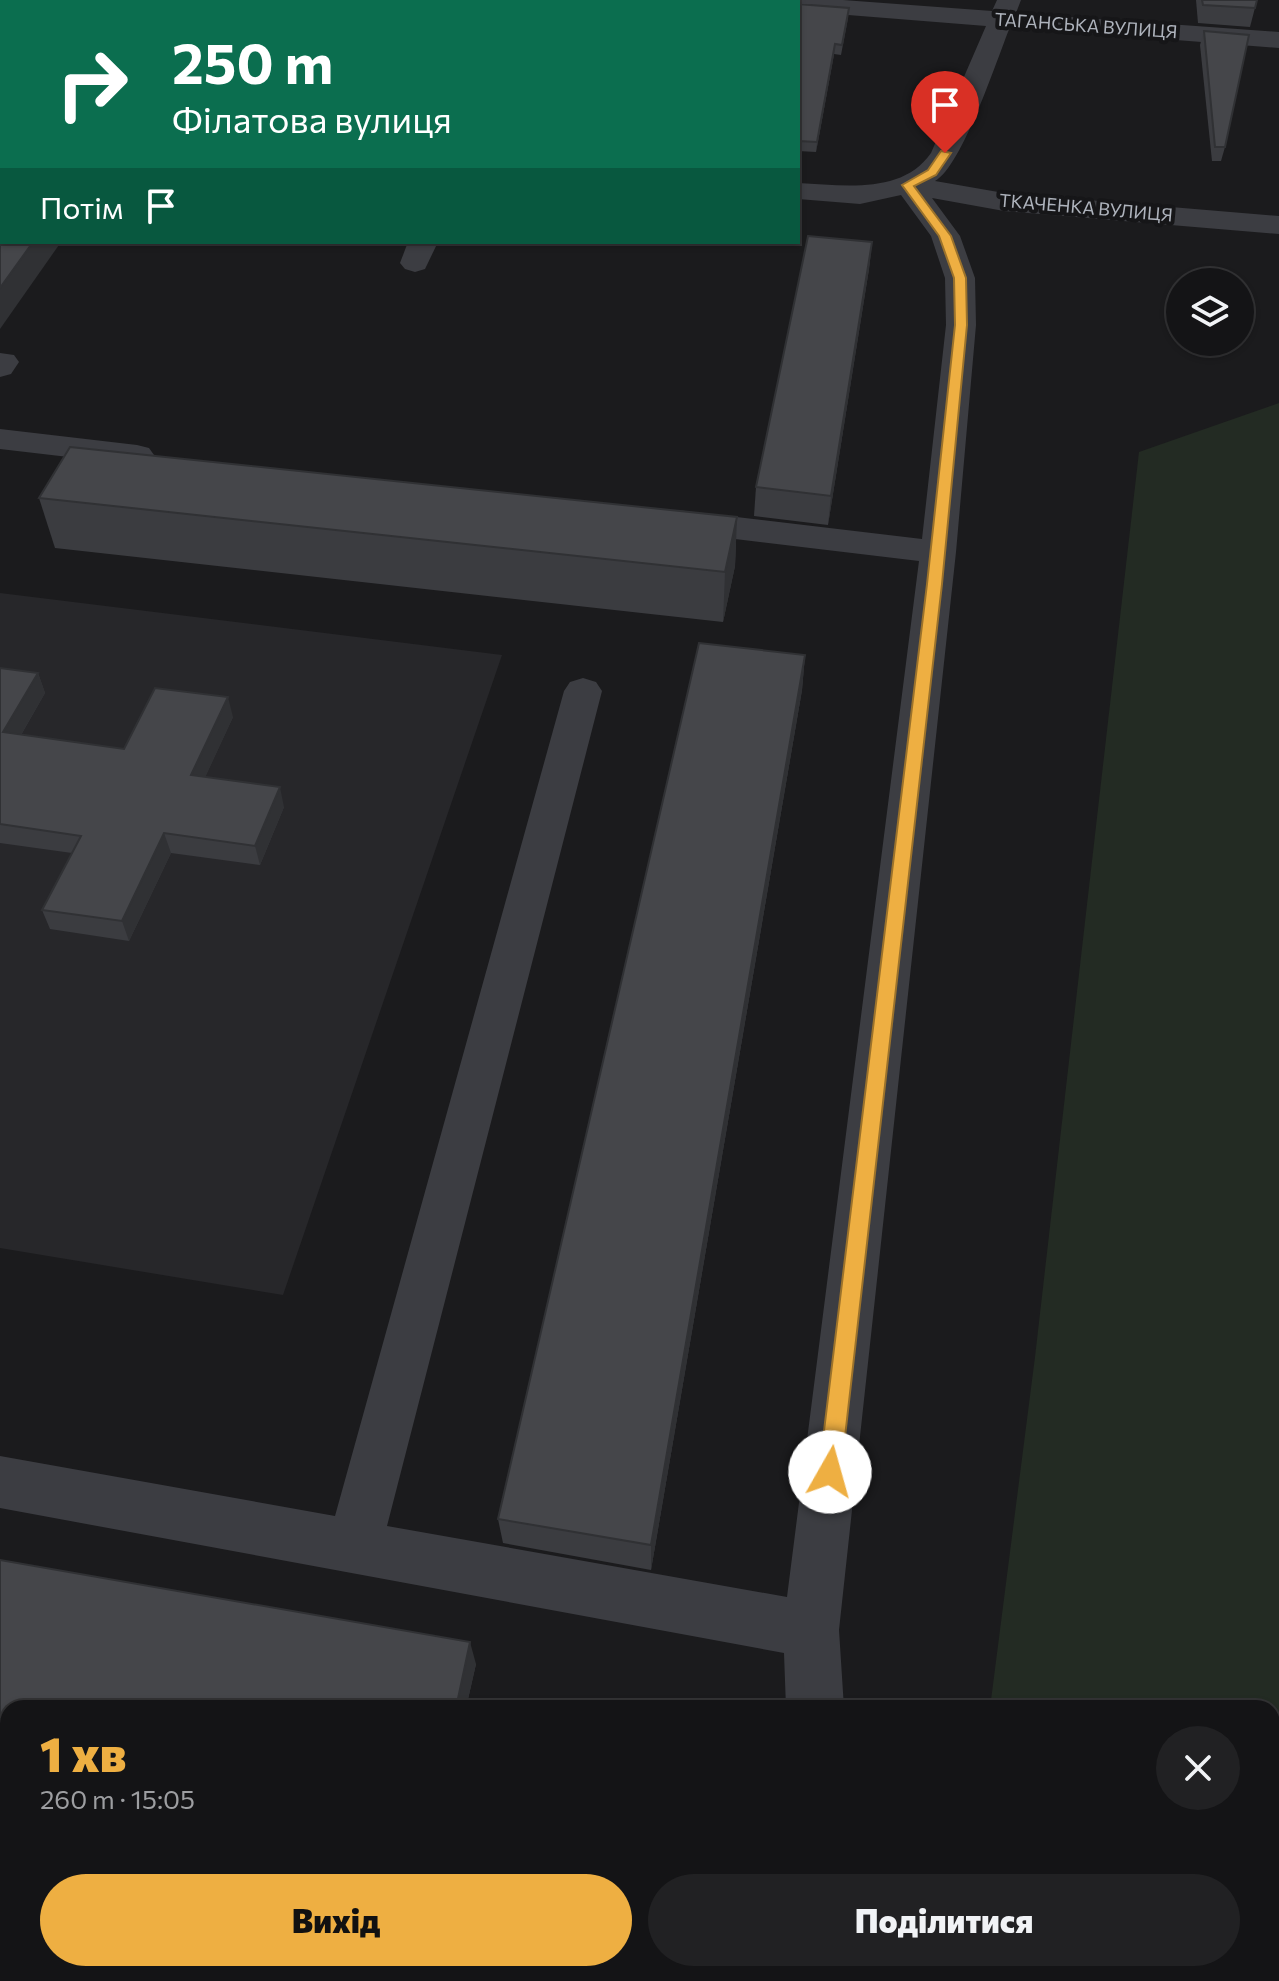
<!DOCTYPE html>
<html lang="uk">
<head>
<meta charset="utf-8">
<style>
  body { margin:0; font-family:Commissioner,sans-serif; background:#212123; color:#f1f3f6; height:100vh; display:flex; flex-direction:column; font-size:30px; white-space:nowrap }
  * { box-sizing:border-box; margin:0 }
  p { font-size:26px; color:#9d9ea1 }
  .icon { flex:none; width:44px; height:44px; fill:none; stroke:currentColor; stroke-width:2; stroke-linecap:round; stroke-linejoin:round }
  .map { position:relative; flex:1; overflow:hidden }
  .panel { position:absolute; left:0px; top:1700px; width:1280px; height:282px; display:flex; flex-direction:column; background:#141416; border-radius:24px 24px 0 0; box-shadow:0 2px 6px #0004,0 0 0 2px #333335 }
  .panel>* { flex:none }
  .hud { position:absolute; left:0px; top:0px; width:800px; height:244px; box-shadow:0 2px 6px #0004,0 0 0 2px #333335; background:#0b6e4f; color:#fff; overflow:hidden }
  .controls { position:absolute; left:1166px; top:268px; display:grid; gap:16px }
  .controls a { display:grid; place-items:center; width:88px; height:88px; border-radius:50%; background:#141416; box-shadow:0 2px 6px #0004,0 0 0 2px #333335; font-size:40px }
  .pin { position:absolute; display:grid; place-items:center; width:68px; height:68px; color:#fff; margin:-82px -34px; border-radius:50% 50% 50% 0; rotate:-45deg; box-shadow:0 0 8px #0007 }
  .pin .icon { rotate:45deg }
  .me { position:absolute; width:88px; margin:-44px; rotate:7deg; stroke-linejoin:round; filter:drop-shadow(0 0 6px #0008) }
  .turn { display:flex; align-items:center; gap:28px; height:168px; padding:0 40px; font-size:36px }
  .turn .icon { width:104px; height:104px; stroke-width:2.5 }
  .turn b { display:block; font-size:56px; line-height:68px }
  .then { display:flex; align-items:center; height:76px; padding:0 40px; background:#0003; gap:16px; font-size:30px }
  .round { display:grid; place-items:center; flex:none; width:84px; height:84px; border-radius:42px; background:#212123 }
  .head { display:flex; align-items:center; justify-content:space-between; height:136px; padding:0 40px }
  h1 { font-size:48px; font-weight:800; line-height:60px; color:#eeaf42 }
  .button { display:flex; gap:16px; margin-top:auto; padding:16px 40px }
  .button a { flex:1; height:92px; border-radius:48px; background:#eeaf42; color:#111; font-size:32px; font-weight:800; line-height:92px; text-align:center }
  .button a+a { background:#212123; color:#f1f3f6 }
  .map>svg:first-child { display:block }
  .built { fill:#27272a }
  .green { fill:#232b23 }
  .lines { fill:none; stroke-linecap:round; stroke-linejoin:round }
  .minor { fill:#3c3d42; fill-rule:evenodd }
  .wall { fill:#3b3c40 }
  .shaded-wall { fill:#303134 }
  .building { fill:#45464a; stroke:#303134; stroke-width:2 }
  .route { fill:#eeaf42; stroke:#9b722b; stroke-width:2 }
  .labels { text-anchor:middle; stroke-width:8; stroke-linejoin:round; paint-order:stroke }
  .far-street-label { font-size:18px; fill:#aeb3bc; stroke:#161618 }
</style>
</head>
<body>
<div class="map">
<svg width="1279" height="1981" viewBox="0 0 1279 1981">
  <rect width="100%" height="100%" fill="#1b1b1d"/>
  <path class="built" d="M 0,593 L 502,655 L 283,1295 L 0,1248 Z"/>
  <path class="green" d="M 1279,403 L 1279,1981 L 956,1981 L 957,1974 L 1272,1974 L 1272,1708 L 990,1708 L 1035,1357 L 1139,452 Z"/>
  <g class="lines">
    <g class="minor">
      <path d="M 788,0 L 843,0 L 992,11 L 997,0 L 1021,0 L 1016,13 L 1279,32 L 1279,48 L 1010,27 C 997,59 962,167 935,181 L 1004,193 L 1279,216 L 1279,234 L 1004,211 L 932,198 L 960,236 L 975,278 L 976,325 L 956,552 L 839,1630 L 844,1708 L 786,1708 L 784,1653 L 0,1508 L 0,1456 L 335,1516 L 564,691 L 570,682 L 583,678 L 596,682 L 602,691 L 387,1526 L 787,1597 L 919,561 L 677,532 L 665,529 L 660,521 L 665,513 L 677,510 L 922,539 L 946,325 L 945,278 L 931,236 L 901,195 L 860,204 L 798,199 L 798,183 C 843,185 902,195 931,153 L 986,26 L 798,11 L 798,2 L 787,2 Z"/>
      <rect x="0" y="109" width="2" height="16"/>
      <path d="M 408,242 L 438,242 L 425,269 L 415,272 L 405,269 L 400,263 Z"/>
      <path d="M 0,353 L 14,355 L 19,362 L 11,374 L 0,377 Z"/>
      <path d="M 0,429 L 137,445 L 149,448 L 154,455 L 149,462 L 137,465 L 0,449 Z"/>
      <path d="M 0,1884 L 8,1886 L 8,1948 L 0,1946 Z"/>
      <path d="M 240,1974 L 314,1974 L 317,1981 L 243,1981 Z"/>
      <path d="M 744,1974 L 808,1974 L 805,1981 L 741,1981 Z"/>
    </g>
  </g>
  <g class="wall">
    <path d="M 1196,0 L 1257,0 L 1250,27 L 1198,23 Z"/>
    <path d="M 798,3 L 798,4 L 848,18 L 841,55 L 834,54 L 816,152 L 798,151 Z"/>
    <path d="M 1204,31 L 1225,147 L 1221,161 L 1212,161 L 1200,45 Z"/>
    <path d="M 872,242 L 869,269 L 828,525 L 754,516 L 756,487 Z"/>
    <path d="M 39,498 L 737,517 L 735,566 L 723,622 L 55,548 Z"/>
    <path d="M 805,655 L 802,690 L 651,1570 L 503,1543 L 498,1519 Z"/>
    <path d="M 0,668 L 38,673 L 45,693 L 21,735 L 124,749 L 233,717 L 205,777 L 284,807 L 260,865 L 171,853 L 129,941 L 50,929 L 42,910 L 72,853 L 0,843 Z"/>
    <path d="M 0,1560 L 476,1664 L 466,1708 L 8,1708 L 8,1736 L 0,1734 Z"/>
  </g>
  <g class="shaded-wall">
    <path d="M 835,44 L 834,54 L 816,152 L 817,142 Z"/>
    <path d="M 33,242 L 61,242 L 0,329 L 0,288 Z"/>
    <path d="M 872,242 L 869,269 L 828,525 L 831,496 Z"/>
    <path d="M 737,517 L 735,566 L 723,622 L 725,572 Z"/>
    <path d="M 805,655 L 802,690 L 651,1570 L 651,1545 Z"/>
    <path d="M 38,673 L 45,693 L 11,752 L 3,732 Z"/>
    <path d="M 228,697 L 233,717 L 197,795 L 191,775 Z"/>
    <path d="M 280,787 L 284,807 L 260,865 L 255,846 Z"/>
    <path d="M 164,833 L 171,853 L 129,941 L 122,921 Z"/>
    <path d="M 470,1642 L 476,1664 L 466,1708 L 456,1708 Z"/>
  </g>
  <g class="building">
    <path d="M 0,0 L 589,0 L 588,2 L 2,2 L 2,71 L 0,71 Z"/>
    <path d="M 678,0 L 797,0 L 798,2 L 677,2 Z"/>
    <path d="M 1202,0 L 1257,0 L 1255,8 L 1203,5 Z"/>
    <path d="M 798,3 L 798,4 L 849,8 L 842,45 L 835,44 L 817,142 L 798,141 Z"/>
    <path d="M 1204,31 L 1249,35 L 1225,147 L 1215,147 Z"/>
    <path d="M 2,202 L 2,242 L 33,242 L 0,288 L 0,205 Z"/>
    <path d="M 808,236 L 872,242 L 831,496 L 756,487 Z"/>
    <path d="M 70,447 L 737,517 L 725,572 L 39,498 Z"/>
    <path d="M 699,643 L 805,655 L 651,1545 L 498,1519 Z"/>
    <path d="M 0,668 L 38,673 L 3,732 L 124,749 L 155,688 L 228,697 L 191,775 L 280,787 L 255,846 L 164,833 L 122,921 L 42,910 L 81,836 L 0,824 Z"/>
    <path d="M 0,1560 L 470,1642 L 456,1708 L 8,1708 L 8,1719 L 0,1718 Z"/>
  </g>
  <path class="route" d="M 941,151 L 951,153 L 936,175 L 914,186 L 951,236 L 966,278 L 967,325 L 942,584 L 841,1472 L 838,1479 L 830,1482 L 822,1479 L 819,1472 L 927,584 L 955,325 L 954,278 L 939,236 L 902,185 L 928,170 Z"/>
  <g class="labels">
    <g class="far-street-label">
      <text transform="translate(1086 26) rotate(4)" y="6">ТАГАНСЬКА ВУЛИЦЯ</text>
      <text transform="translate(1086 208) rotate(5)" y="6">ТКАЧЕНКА ВУЛИЦЯ</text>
    </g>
  </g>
</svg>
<div class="controls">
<a><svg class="icon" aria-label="layers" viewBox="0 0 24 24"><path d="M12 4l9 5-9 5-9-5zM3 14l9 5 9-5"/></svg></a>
</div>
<div class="pin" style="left:945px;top:153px;background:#d93025"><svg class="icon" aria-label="arrive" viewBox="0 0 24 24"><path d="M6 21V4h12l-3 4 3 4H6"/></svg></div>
<svg class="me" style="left:830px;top:1472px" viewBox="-20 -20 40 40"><circle r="19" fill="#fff"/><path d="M0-13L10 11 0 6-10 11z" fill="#eeaf42"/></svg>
<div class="hud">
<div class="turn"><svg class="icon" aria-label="right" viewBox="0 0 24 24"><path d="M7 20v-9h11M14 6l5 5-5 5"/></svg><div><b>250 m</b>Філатова вулиця</div></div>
<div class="then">Потім<svg class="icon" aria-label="arrive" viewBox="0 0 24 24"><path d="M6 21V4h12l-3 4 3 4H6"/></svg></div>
</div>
<section class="panel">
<div class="head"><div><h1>1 хв</h1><p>260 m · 15:05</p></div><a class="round"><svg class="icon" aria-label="close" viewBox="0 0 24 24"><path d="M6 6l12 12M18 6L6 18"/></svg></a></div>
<div class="button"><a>Вихід</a><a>Поділитися</a></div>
</section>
</div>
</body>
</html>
